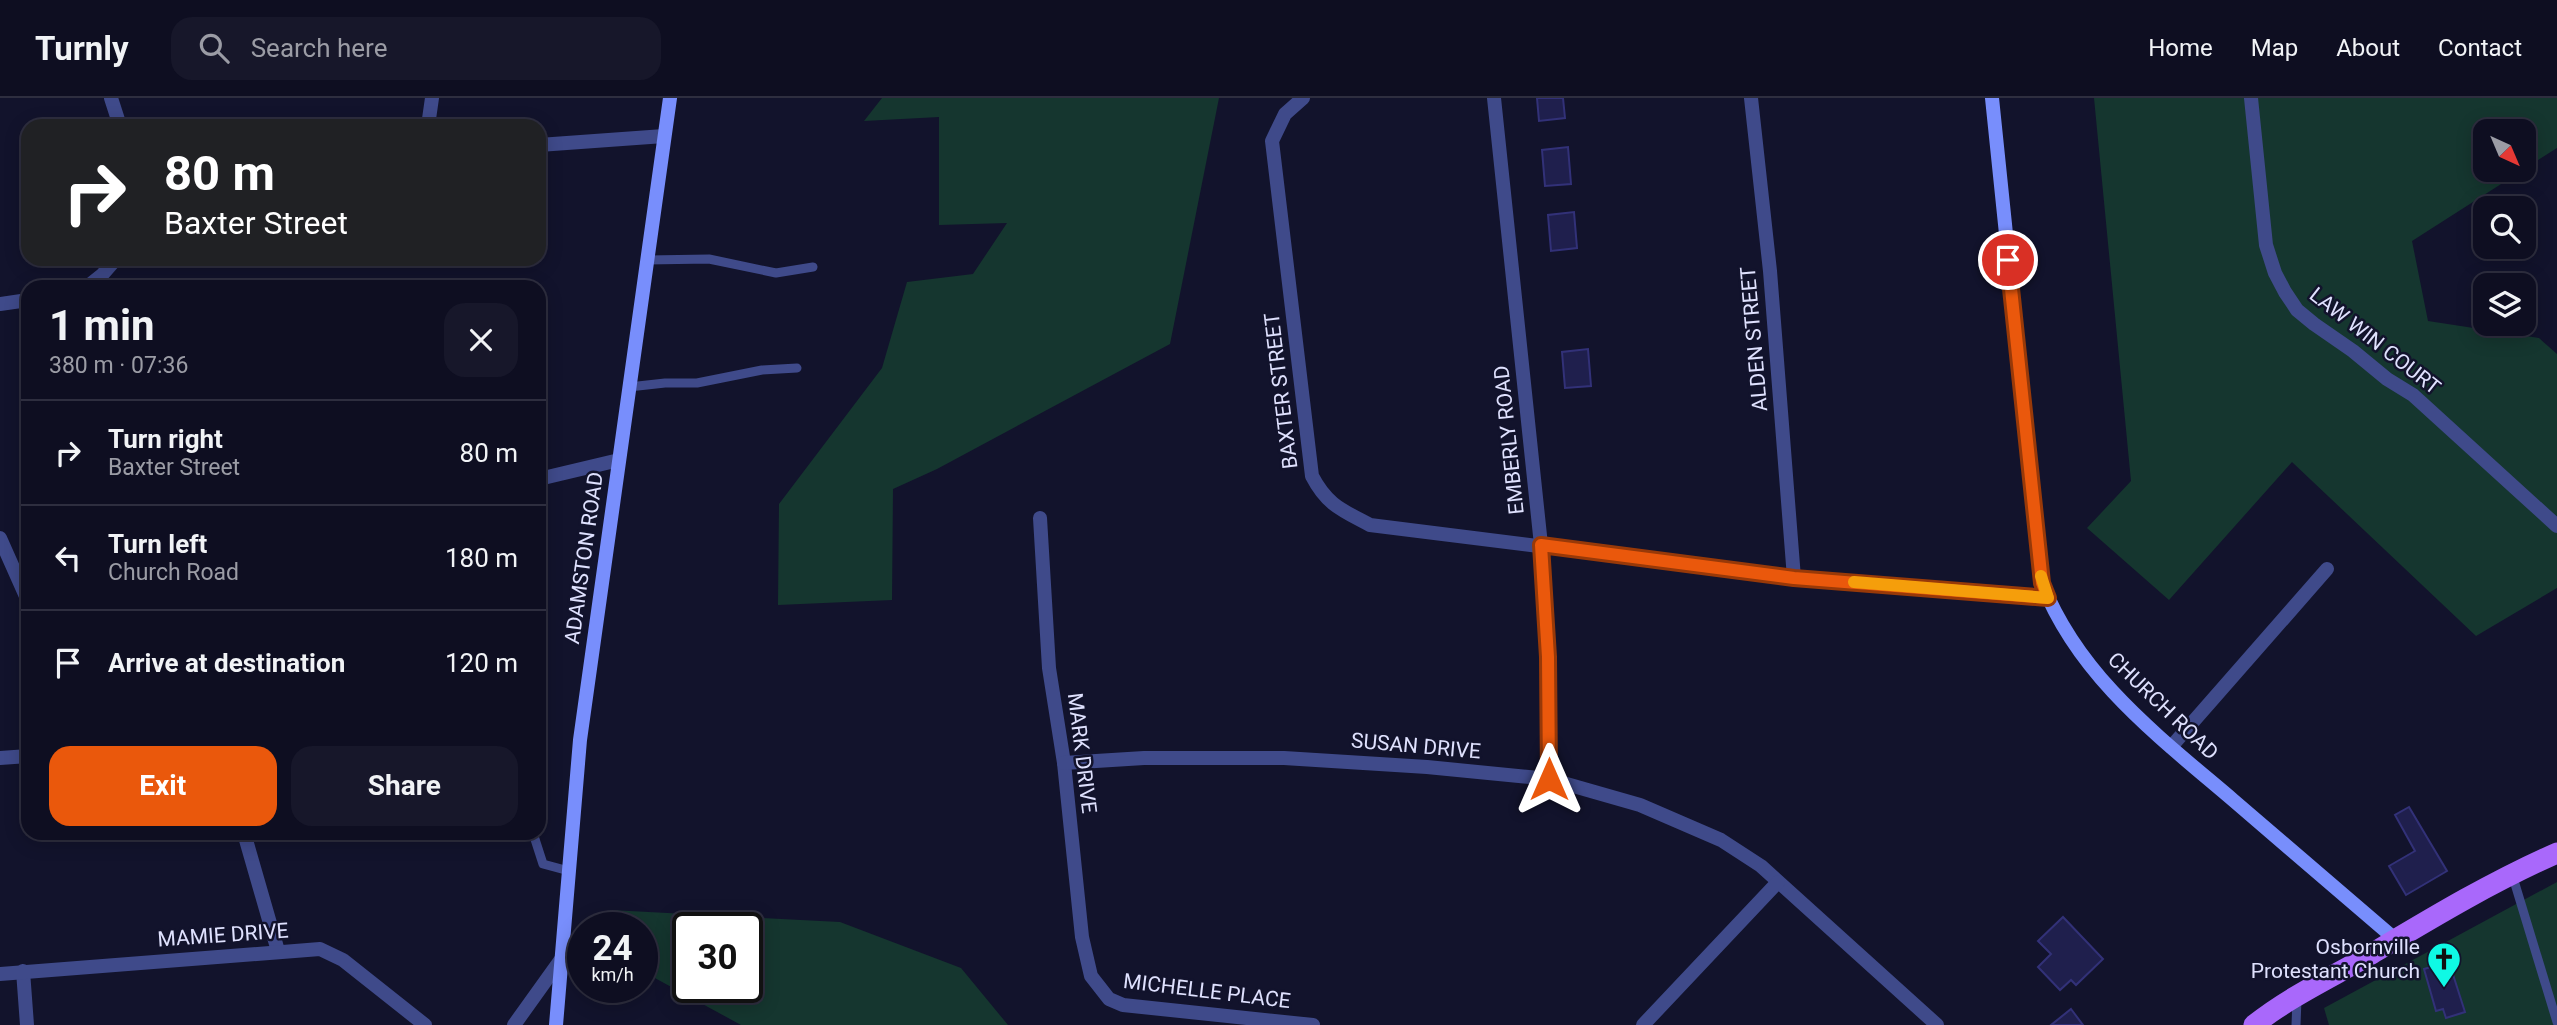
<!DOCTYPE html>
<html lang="en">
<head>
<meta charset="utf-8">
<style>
  body { margin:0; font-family:Roboto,sans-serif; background:#17172a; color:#f1f3f6; height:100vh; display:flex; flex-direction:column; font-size:26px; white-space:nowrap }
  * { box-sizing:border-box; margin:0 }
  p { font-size:23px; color:#9b9ca5 }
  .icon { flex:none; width:38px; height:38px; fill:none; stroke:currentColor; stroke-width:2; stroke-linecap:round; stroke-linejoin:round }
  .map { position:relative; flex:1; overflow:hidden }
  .details { position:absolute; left:21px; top:182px; width:525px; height:560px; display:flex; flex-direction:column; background:#0e0e21; border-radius:21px; box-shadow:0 4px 18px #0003,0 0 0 2px #2e2e3f }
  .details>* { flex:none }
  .guide { position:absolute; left:21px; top:21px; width:525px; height:147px; border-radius:21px; box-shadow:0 4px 18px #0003,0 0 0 2px #2e2e3f; background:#202124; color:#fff; overflow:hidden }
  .needle { width:46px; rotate:136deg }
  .controls { position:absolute; left:2473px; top:21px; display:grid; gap:14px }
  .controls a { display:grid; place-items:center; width:63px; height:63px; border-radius:14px; background:#0e0e21; box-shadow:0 4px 18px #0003,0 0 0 2px #2e2e3f; font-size:35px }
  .speed { position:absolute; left:567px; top:814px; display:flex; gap:14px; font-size:35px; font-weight:700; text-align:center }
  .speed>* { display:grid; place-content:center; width:91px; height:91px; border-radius:50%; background:#0e0e21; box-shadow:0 4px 18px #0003,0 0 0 2px #2e2e3f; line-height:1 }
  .speed small { font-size:18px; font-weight:400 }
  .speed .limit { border:4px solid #111; border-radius:10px; background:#fff; color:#111 }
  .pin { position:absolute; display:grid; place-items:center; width:60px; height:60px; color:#fff; margin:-30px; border:4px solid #fff; border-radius:50%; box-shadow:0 2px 7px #0007 }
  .me { position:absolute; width:77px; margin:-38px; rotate:0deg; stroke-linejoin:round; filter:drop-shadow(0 0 5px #0008) }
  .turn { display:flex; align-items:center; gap:24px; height:147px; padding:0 28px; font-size:32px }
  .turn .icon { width:91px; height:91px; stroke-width:2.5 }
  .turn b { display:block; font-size:49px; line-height:60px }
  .round { display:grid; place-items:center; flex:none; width:74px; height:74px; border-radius:21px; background:#17172a }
  .head { display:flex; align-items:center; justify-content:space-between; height:119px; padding:0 28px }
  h1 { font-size:42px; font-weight:700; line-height:52px }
  .action { display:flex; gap:14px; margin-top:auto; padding:14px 28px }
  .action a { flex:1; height:80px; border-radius:21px; background:#ea580c; color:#fff; font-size:28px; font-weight:700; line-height:80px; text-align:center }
  .action a+a { background:#17172a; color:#f1f3f6 }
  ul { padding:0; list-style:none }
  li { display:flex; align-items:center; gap:21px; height:105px; padding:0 28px; border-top:2px solid #2e2e3f }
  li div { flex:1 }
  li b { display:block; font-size:26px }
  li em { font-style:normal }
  header { display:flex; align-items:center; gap:42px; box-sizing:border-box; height:98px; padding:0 35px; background:#0e0e21; border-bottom:2px solid #2e2e3f }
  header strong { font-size:33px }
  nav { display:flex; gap:38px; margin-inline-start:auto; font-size:24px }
  .search { width:490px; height:63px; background:#17172a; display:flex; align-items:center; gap:18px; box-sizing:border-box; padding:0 24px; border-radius:21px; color:#9b9ca5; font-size:26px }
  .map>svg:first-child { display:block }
  .green { fill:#15362f; fill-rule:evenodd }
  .building { fill:#1f1f4d; stroke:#323178; stroke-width:2 }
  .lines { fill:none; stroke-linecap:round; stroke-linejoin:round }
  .lane { stroke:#3f4a8a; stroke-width:9 }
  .street { stroke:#3f4a8a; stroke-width:14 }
  .secondary { stroke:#788efc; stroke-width:14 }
  .primary { stroke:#a968fb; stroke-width:21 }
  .route-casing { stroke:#983908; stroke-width:18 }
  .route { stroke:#ea580c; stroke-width:12 }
  .slow { stroke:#f59e0b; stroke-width:12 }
  .labels { text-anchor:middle; stroke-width:5; stroke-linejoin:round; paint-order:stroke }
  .street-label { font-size:21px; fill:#dfe1fe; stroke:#12132c }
  .poi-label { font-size:21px; fill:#dfe1fe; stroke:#12132c; text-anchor:end }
</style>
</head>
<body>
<header>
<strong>Turnly</strong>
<div class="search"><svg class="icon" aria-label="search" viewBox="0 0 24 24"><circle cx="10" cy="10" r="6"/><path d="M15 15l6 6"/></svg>Search here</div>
<nav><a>Home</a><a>Map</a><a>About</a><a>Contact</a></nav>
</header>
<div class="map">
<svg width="2557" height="927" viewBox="0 0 2557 927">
  <rect width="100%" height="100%" fill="#12132c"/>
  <g class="green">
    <path d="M 882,0 L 1219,0 L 1170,246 L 937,371 L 893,391 L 892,502 L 778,507 L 779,406 L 882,270 L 907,184 L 973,176 L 1007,125 L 939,127 L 939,19 L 864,23 Z"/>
    <path d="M 2094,0 L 2557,0 L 2557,50 L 2524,71 L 2524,33 L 2485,33 L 2485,72 L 2523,72 L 2412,143 L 2428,223 L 2539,240 L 2557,256 L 2557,490 L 2476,538 L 2292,364 L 2169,502 L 2087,430 L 2131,383 Z"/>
    <path d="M 2557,784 L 2557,927 L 2329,927 L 2324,910 Z"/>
    <path d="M 610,812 L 840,824 L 961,870 L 1008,927 L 741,927 L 642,873 L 642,830 L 608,829 ZM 688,830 L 747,830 L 747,889 L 688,889 Z"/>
  </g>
  <g class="building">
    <path d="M 1537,0 L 1563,0 L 1565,20 L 1539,23 Z"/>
    <path d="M 1568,49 L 1571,86 L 1545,88 L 1542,52 Z"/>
    <path d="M 1574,114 L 1577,150 L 1551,153 L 1548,117 Z"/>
    <path d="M 1588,251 L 1591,288 L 1565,290 L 1562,254 Z"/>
    <path d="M 2409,709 L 2447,773 L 2406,797 L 2389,768 L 2415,753 L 2395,717 Z"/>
    <path d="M 2063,819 L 2103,861 L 2076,887 L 2071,882 L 2060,892 L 2038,869 L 2051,856 L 2038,843 Z"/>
    <path d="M 2449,864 L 2465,914 L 2446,920 L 2443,911 L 2436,913 L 2424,871 Z"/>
    <path d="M 2071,911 L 2083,927 L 2051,927 Z"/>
  </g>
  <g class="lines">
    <g class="lane">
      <path d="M 647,162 L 709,161 L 776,175 L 813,169"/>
      <path d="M 629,289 L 665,285 L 697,285 L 762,272 L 797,270"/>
      <path d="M 533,735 L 543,766 L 569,773"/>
      <path d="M 2512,776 L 2557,924"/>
      <path d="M 2296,927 L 2297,901"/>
    </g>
    <g class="street">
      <path d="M 111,0 L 120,28"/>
      <path d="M 1303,0 L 1285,16 L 1272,43 L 1312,378 C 1327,407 1342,412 1370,427 L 1794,480 L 2048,500"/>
      <path d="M 1494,0 L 1541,447 L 1548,559 L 1549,681"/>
      <path d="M 1751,0 L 1770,173 L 1794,480"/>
      <path d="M 2251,0 L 2266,147 L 2275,175 L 2285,194 L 2297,212 L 2314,226 L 2353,253 L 2387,281 L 2413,297 L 2557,428"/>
      <path d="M 428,28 L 432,0"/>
      <path d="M 539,47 L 664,38"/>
      <path d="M 87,189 L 102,177 L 116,161"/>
      <path d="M 0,206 L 28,202"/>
      <path d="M 539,381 L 619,362"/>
      <path d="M 1040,420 L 1049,570 L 1064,665 L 1082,839 L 1091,878 L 1109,901 L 1123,907 L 1313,927"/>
      <path d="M 0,440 L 28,503"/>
      <path d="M 2171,649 L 2327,471"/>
      <path d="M 0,660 L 28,658"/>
      <path d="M 1064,665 L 1144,660 L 1284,660 L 1427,669 L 1549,681 L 1640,707 L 1721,742 L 1761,768 L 1937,927"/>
      <path d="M 244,735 L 278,853"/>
      <path d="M 23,873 L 27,927"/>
      <path d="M 0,876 L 320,851 L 343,862 L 425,927"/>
      <path d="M 514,927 L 562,860"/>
      <path d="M 1643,927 L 1778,784"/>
    </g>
    <g class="secondary">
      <path d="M 1992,0 L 2042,485 C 2079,579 2158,638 2233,702 C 2287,749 2341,795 2395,841"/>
      <path d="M 556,927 L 580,642 L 670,0"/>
    </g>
    <path class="primary" d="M 2254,927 C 2289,899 2330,880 2368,858 C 2430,821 2491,784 2557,755"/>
  </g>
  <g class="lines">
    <g class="route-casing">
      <path id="route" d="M 1549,681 L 1548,559 L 1541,447 L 1794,480 L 2048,500 L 2042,485 L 2008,162"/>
    </g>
    <use href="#route" class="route"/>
    <path class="slow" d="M 1854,484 L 2048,500 L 2041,478"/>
  </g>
  <defs>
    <g id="church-pin" transform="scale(1.75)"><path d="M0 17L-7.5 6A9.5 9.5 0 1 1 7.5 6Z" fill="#0ff9e5" stroke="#12132c"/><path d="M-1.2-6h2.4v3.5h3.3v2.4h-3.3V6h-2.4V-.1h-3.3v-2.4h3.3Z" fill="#111"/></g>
  </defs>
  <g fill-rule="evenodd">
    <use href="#church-pin" x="2444" y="861"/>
  </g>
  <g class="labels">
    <g class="street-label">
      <text transform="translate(1754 241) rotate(-95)" y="7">ALDEN STREET</text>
      <text transform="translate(2375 243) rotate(38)" y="7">LAW WIN COURT</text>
      <text transform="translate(1281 293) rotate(-97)" y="7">BAXTER STREET</text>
      <text transform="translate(1509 342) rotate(-96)" y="7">EMBERLY ROAD</text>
      <text transform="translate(584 460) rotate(-82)" y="7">ADAMSTON ROAD</text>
      <text transform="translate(2163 608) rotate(44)" y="7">CHURCH ROAD</text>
      <text transform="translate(1416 648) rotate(5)" y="7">SUSAN DRIVE</text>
      <text transform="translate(1082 655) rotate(83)" y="7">MARK DRIVE</text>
      <text transform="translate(223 837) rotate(-4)" y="7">MAMIE DRIVE</text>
      <text transform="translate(1207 893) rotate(7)" y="7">MICHELLE PLACE</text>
    </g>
    <g class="poi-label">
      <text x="2420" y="856">Osbornville<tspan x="2420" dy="24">Protestant Church</tspan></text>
    </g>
  </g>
</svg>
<div class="controls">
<a><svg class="needle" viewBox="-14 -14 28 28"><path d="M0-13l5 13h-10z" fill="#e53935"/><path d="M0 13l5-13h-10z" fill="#9b9ca5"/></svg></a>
<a><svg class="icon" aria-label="search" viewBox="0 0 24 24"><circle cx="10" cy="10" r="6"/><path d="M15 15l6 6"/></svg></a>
<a><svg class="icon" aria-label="layers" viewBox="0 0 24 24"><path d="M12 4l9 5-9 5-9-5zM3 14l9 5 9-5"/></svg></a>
</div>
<div class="speed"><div>24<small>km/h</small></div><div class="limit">30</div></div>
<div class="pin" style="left:2008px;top:162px;background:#d93025"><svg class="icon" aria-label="arrive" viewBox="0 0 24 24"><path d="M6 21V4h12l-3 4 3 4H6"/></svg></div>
<svg class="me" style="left:1549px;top:681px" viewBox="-20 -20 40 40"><path d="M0-17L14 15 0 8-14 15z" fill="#ea580c" stroke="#fff" stroke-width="4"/></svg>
<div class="guide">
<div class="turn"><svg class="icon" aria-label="right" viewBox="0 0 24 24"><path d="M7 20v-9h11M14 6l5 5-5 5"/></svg><div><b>80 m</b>Baxter Street</div></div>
</div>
<section class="details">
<div class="head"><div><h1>1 min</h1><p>380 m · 07:36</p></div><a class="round"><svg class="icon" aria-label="close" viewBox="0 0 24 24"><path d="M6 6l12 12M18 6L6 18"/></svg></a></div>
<ul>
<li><svg class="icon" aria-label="right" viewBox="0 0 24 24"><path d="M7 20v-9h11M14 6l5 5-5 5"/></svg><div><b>Turn right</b><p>Baxter Street</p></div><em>80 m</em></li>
<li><svg class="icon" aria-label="left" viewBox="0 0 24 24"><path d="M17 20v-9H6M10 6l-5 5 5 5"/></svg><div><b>Turn left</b><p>Church Road</p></div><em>180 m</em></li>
<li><svg class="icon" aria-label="arrive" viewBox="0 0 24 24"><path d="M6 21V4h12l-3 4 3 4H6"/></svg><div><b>Arrive at destination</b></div><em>120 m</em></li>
</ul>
<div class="action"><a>Exit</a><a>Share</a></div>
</section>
</div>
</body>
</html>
